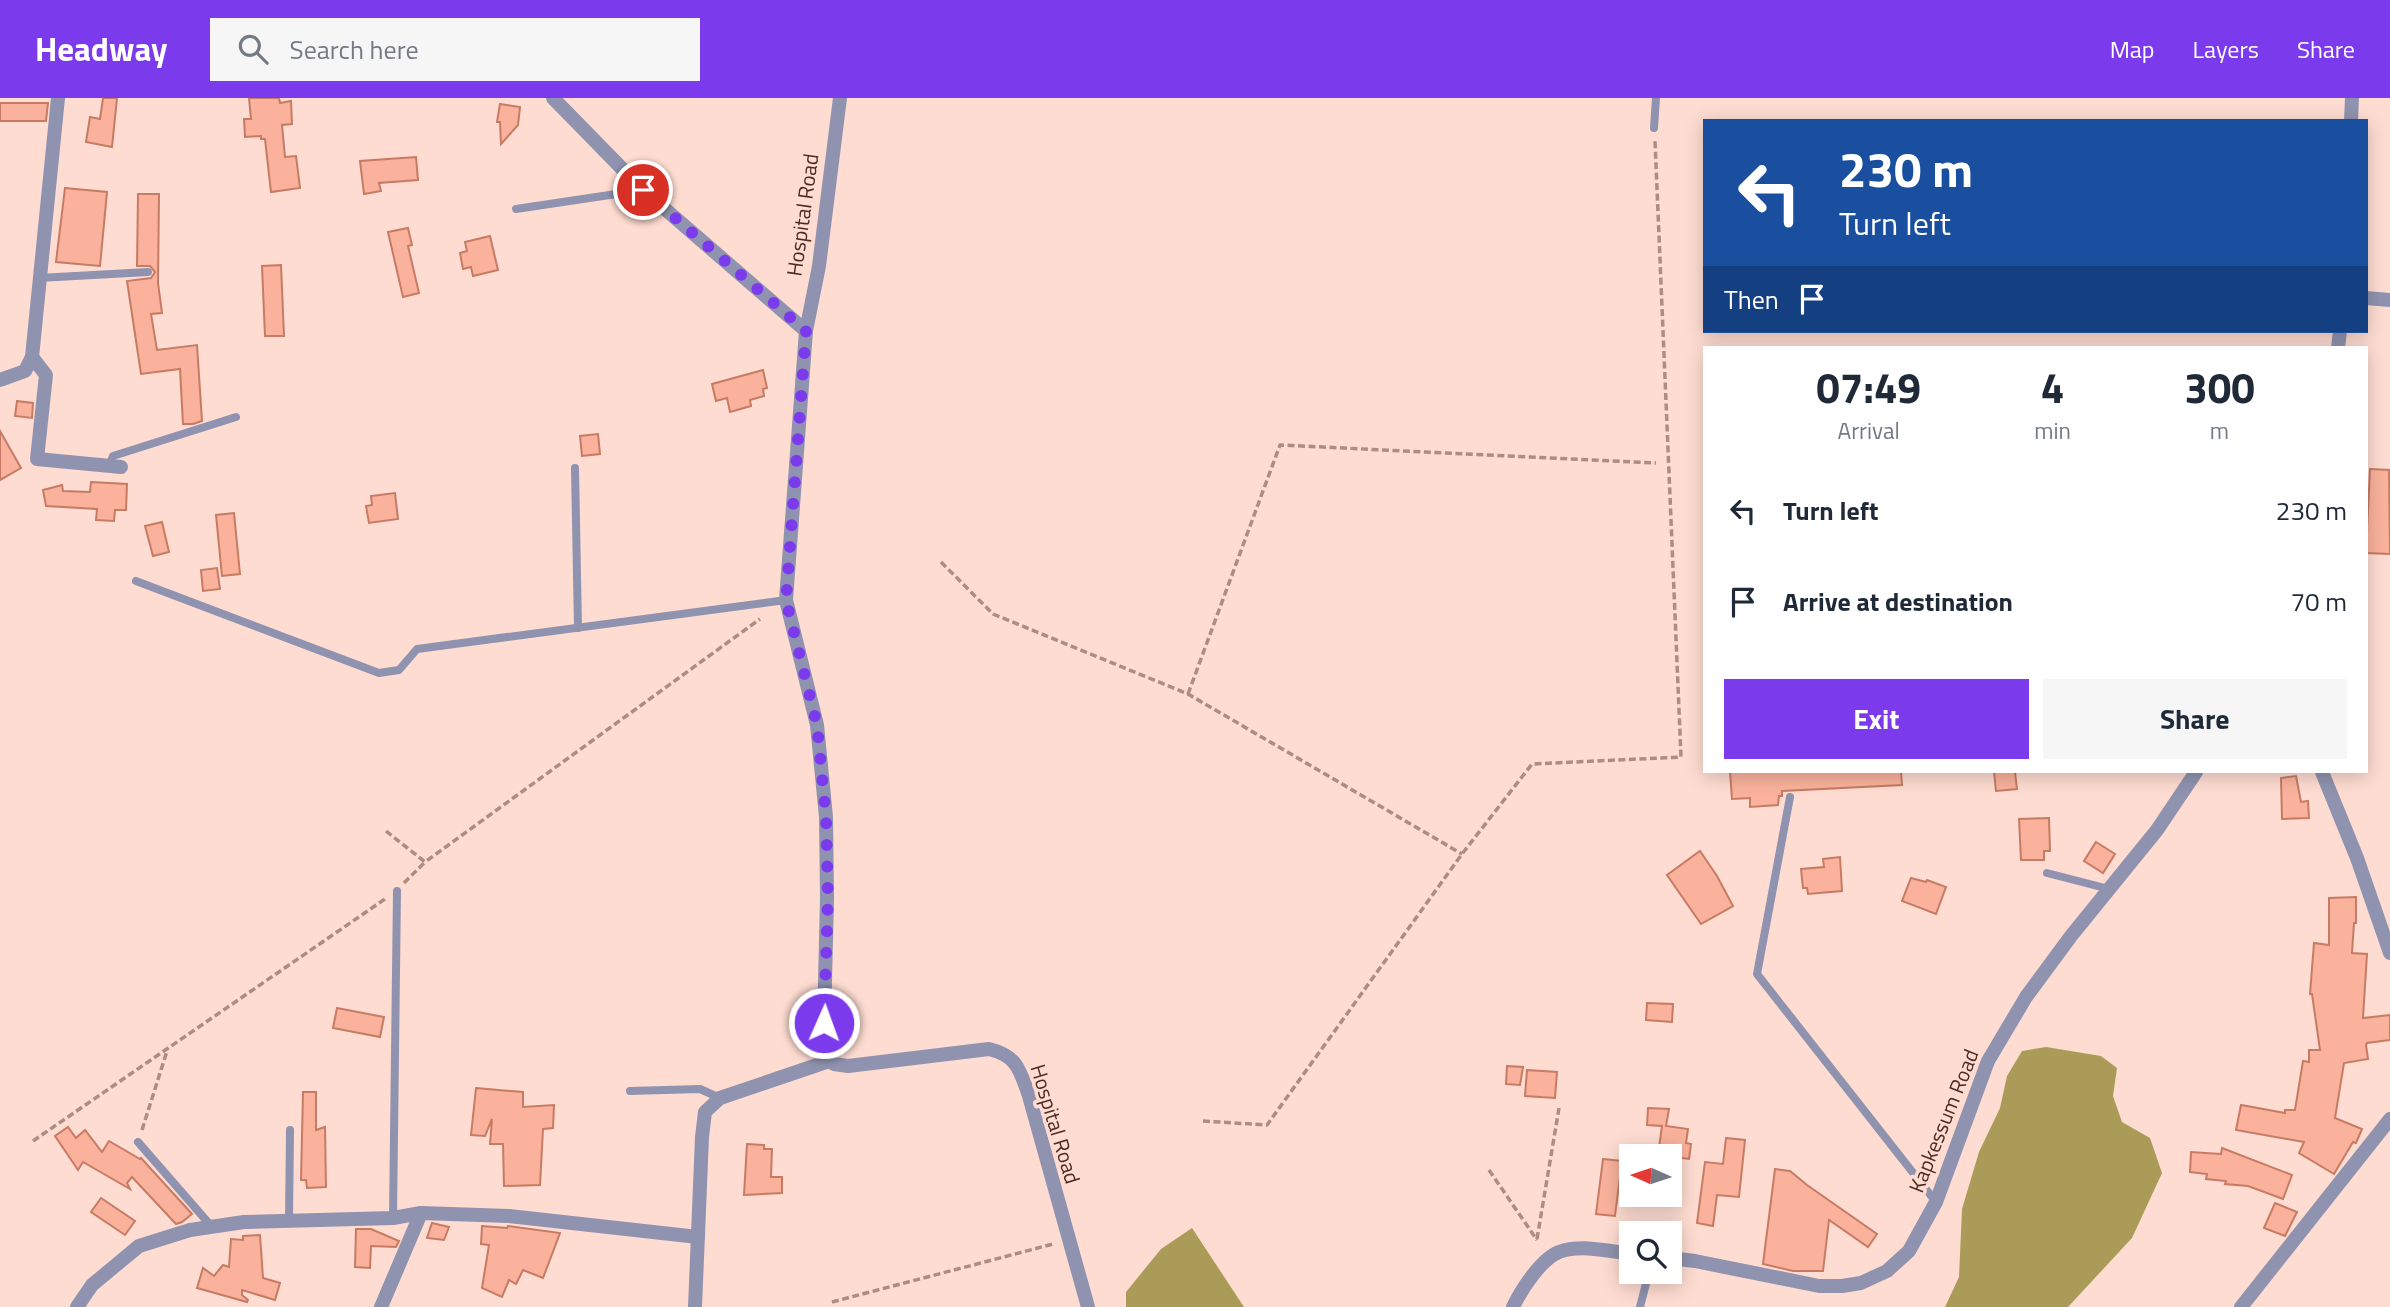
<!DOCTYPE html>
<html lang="en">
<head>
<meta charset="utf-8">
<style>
  body { margin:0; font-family:"Titillium Web",sans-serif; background:#f6f6f7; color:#1f2937; height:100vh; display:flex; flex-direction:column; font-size:26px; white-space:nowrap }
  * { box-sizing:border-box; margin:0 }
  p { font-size:23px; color:#747a83 }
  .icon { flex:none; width:38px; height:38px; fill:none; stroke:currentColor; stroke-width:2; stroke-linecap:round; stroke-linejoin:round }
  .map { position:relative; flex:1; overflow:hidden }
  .panel { position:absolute; left:1703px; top:248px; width:665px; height:427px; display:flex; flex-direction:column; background:#fff; border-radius:0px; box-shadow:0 4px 18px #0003 }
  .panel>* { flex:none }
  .banner { position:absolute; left:1703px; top:21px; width:665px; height:214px; border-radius:0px; box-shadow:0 4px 18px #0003; background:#1a4fa0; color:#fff; overflow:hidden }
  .needle { width:46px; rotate:273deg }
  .buttons { position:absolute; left:1619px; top:1046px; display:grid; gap:14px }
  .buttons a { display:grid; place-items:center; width:63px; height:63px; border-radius:0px; background:#fff; box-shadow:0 4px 18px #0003; font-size:35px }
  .pin { position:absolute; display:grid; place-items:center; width:60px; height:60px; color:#fff; margin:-30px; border:4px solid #fff; border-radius:50%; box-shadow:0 2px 7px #0007 }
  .me { position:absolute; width:77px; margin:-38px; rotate:2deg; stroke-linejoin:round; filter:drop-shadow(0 0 5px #0008) }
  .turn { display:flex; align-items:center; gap:24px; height:147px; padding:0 21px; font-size:32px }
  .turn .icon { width:91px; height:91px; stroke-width:2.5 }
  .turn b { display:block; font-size:49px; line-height:60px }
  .then { display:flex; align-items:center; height:66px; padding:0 21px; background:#0003; gap:14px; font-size:26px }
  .eta { display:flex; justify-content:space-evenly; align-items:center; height:119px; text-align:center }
  .eta b { font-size:42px; font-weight:700; line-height:49px }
  .cta { display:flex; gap:14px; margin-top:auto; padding:14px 21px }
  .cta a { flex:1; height:80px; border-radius:0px; background:#7c3aed; color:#fff; font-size:28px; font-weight:700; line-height:80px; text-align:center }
  .cta a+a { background:#f6f6f7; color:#1f2937 }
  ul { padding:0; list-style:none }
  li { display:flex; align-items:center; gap:21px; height:91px; padding:0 21px }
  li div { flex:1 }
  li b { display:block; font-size:26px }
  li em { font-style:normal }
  header { display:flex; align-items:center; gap:42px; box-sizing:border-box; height:98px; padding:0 35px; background:#7c3aed; color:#fff }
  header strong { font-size:33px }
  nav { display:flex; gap:38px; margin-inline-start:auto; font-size:24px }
  .search { width:490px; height:63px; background:#f6f6f7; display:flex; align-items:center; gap:18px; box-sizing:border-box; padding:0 24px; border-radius:0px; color:#747a83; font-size:26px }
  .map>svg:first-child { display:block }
  .water { fill:#aa9c58 }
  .building { fill:#fab29c; stroke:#c77b64; stroke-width:2 }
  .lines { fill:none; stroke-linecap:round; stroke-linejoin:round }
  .path { stroke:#ad8c82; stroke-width:3.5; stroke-dasharray:7 3.5; stroke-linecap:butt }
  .service { stroke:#8f93af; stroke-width:8 }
  .minor { stroke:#8f93af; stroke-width:14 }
  .tertiary { stroke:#8f93af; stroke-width:14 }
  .route { stroke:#7c3aed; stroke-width:12; stroke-dasharray:0 21.6 }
  .labels { text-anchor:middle; stroke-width:7; stroke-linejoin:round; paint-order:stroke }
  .street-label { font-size:21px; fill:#4c2c23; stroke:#fedcd1 }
</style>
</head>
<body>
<header>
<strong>Headway</strong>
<div class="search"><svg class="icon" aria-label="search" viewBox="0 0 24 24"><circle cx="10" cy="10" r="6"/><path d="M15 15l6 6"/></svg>Search here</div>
<nav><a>Map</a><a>Layers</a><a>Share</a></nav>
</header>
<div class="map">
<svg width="2390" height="1209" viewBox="0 0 2390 1209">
  <rect width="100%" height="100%" fill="#fedcd1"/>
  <g class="water">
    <path d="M 2046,949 L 2101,958 L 2117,970 L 2113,998 L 2122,1024 L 2150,1040 L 2162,1075 L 2132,1140 L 2068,1209 L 1945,1209 L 1959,1179 L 1962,1111 L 1979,1054 L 2000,1010 L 2007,978 L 2022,953 Z"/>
    <path d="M 1192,1130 L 1244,1209 L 1126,1209 L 1126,1194 L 1161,1151 Z"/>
  </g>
  <g class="building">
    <path d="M 103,0 L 117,0 L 112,49 L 86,44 L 90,19 L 100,21 Z"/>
    <path d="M 249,0 L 279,0 L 280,5 L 291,3 L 292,26 L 282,27 L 285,59 L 296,58 L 300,90 L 271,94 L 265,41 L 261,41 L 261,38 L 245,39 L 244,21 L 251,21 Z"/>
    <path d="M 0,5 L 48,5 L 46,23 L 0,23 Z"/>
    <path d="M 500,6 L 520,9 L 518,27 L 501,46 L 500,24 L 497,24 Z"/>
    <path d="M 416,59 L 418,82 L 379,85 L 381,93 L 364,96 L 360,63 Z"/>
    <path d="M 65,90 L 107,94 L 100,168 L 56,164 Z"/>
    <path d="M 138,96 L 159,96 L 158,185 L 162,215 L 151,216 L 157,252 L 197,247 L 202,323 L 193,326 L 183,326 L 180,271 L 141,276 L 127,183 L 151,180 L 155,174 L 150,168 L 137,168 Z"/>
    <path d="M 408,130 L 412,147 L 408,148 L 419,195 L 403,199 L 388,134 Z"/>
    <path d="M 490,138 L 498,172 L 473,178 L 471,169 L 463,171 L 460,155 L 467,153 L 465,144 Z"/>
    <path d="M 281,167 L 284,238 L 265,238 L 262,168 Z"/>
    <path d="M 763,272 L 767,290 L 763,291 L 764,298 L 750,302 L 751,308 L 730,314 L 727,300 L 716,303 L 712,286 Z"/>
    <path d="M 17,303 L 33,305 L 32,320 L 15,318 Z"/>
    <path d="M 0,333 L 21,370 L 0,382 Z"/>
    <path d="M 598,336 L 600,356 L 582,358 L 580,338 Z"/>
    <path d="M 2370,371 L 2389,372 L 2390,456 L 2366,455 Z"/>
    <path d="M 91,384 L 127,386 L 126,412 L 115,412 L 114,423 L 96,422 L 97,411 L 46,408 L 43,392 L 62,387 L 63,393 L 90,394 Z"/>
    <path d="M 395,395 L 398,421 L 369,425 L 366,408 L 372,407 L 371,398 Z"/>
    <path d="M 234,415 L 240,476 L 222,478 L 216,417 Z"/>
    <path d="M 162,424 L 169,454 L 153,458 L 145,428 Z"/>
    <path d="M 217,470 L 220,491 L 203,493 L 201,472 Z"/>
    <path d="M 1730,674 L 1901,674 L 1902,687 L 1782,693 L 1782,698 L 1779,698 L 1778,707 L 1750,709 L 1750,700 L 1732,701 Z"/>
    <path d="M 1994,674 L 2015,674 L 2017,691 L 1996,693 Z"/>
    <path d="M 2296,678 L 2301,704 L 2308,703 L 2309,720 L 2282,721 L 2281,680 Z"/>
    <path d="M 2049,720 L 2050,753 L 2044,753 L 2044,762 L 2021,762 L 2019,721 Z"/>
    <path d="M 2096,744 L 2115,756 L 2103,775 L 2084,763 Z"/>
    <path d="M 1700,753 L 1717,778 L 1733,808 L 1701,826 L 1667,777 Z"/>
    <path d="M 1840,759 L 1842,793 L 1808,796 L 1807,790 L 1803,790 L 1801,771 L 1824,769 L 1823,761 Z"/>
    <path d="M 1911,780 L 1926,784 L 1927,782 L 1946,789 L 1936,816 L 1902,803 Z"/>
    <path d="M 2356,799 L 2356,825 L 2354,825 L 2352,855 L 2367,856 L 2363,920 L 2390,917 L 2390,942 L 2367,945 L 2366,947 L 2368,961 L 2344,965 L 2335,1020 L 2362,1031 L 2356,1045 L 2353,1044 L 2334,1076 L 2299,1055 L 2304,1044 L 2236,1032 L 2241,1007 L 2285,1015 L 2285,1012 L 2295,1012 L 2303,963 L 2309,964 L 2309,952 L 2320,952 L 2312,896 L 2310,896 L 2314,845 L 2329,847 L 2329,800 Z"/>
    <path d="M 1647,905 L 1673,906 L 1672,924 L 1646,922 Z"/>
    <path d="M 337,910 L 384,919 L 380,939 L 333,930 Z"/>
    <path d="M 1507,968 L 1523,969 L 1520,987 L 1506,986 Z"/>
    <path d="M 1527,972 L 1557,974 L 1555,1000 L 1525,998 Z"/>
    <path d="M 476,990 L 523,994 L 523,1009 L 554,1007 L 553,1030 L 543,1031 L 540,1087 L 504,1088 L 503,1046 L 490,1046 L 492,1021 L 485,1038 L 471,1037 Z"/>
    <path d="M 303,994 L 316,994 L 316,1032 L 325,1029 L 326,1089 L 307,1090 L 306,1082 L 301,1082 Z"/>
    <path d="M 1648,1010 L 1669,1011 L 1666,1028 L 1688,1031 L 1686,1045 L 1691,1046 L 1689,1061 L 1658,1057 L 1662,1028 L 1647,1027 Z"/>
    <path d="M 68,1029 L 76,1040 L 85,1032 L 102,1054 L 109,1043 L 140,1061 L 141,1060 L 192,1116 L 182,1124 L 176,1126 L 132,1079 L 127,1085 L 130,1091 L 83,1064 L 78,1072 L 55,1038 Z"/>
    <path d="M 1726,1040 L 1745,1042 L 1739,1099 L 1717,1097 L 1713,1128 L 1697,1125 L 1705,1064 L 1723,1066 Z"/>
    <path d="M 747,1046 L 764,1047 L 764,1051 L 772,1051 L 771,1079 L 782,1079 L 782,1095 L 744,1097 Z"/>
    <path d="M 2222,1050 L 2292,1077 L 2283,1101 L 2248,1088 L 2225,1086 L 2226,1083 L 2206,1081 L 2207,1076 L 2190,1074 L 2191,1054 L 2221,1056 Z"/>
    <path d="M 1603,1061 L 1622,1063 L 1615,1118 L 1596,1116 Z"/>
    <path d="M 1775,1071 L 1790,1073 L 1807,1087 L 1877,1136 L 1868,1149 L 1829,1122 L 1823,1173 L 1793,1173 L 1763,1166 Z"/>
    <path d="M 101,1100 L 135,1123 L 125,1137 L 91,1114 Z"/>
    <path d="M 2275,1105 L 2297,1114 L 2285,1138 L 2264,1130 Z"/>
    <path d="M 432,1125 L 449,1129 L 444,1142 L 427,1140 Z"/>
    <path d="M 482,1128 L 507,1130 L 508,1128 L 560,1135 L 543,1180 L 523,1172 L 516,1186 L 509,1182 L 502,1199 L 482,1190 L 489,1147 L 481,1146 Z"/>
    <path d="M 356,1131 L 371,1131 L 399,1143 L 396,1149 L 371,1148 L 370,1170 L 355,1169 Z"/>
    <path d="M 260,1137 L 263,1180 L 280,1185 L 275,1202 L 242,1192 L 242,1197 L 248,1202 L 247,1204 L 197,1190 L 203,1170 L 214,1178 L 223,1167 L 229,1169 L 231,1141 L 243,1142 L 243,1138 Z"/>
  </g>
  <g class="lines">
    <g class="path">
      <path d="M 941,464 L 993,516 L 1188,596 L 1462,756"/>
      <path d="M 1188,596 L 1280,347 L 1656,365"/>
      <path d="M 386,733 L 425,764 L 760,521"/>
      <path d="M 404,785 L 425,764"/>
      <path d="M 1203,1023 L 1267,1027 L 1462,756 L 1532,666 L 1681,659 L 1655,43"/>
      <path d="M 142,1032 L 167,953"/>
      <path d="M 33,1043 L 385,801"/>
      <path d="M 1489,1072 L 1537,1142"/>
      <path d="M 1537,1141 L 1559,1010"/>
      <path d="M 832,1204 L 1053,1146"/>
    </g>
    <g class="service">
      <path d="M 1654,30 L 1656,0"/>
      <path d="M 516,111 L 643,92"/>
      <path d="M 39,180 L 148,174"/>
      <path d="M 109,368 L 113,358 L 236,319"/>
      <path d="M 575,370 L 578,530"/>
      <path d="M 136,483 L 379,575 L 399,572 L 417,551 L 786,502"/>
      <path d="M 1790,699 L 1757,876 L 1936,1104"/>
      <path d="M 2047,775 L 2109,791"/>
      <path d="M 630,993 L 700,991 L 720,1000"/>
      <path d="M 138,1044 L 212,1129"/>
      <path d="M 393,1120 L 397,793"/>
      <path d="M 289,1122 L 290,1032"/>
      <path d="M 1640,1209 L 1649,1174"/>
    </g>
    <g class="minor">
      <path d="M 553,0 L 643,92 L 806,233"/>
      <path d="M 840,0 L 819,168 L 806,233 L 786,502 L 817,627 L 826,719 L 827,800 L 824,925 L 826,955 L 829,963 L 834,966 L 848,968 L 989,951 C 1018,958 1020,973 1029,998 L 1088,1209"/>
      <path d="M 32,259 L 46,277 L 37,361 L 121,369"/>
      <path d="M 0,282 L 25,273 L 32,259 L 58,0"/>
      <path d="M 77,1209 L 92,1187 L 139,1148 L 190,1132 L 244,1124 L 393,1120 L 421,1115 L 509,1118 L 698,1139"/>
      <path d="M 381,1209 L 421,1115"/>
      <path d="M 695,1209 L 702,1039 L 705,1014 L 720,1000 L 829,963"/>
      <path d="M 2241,1209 L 2390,1021"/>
    </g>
    <g class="tertiary">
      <path d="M 2351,23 L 2352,0"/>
      <path d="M 2366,200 L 2390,202"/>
      <path d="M 2338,250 L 2340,233"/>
      <path d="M 2322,674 L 2357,760 L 2390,855"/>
      <path d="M 1670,1160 L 1695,1163 L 1819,1188 L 1842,1188 L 1861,1185 L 1887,1173 L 1909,1153 L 1936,1104 L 1988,963 L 2026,899 L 2071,838 L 2157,732 L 2196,674"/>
      <path d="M 1513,1209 C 1521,1192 1541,1161 1559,1154 C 1581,1146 1609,1153 1631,1156"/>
    </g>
  </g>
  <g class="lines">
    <path class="route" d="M 643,92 L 806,233 L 786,502 L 817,627 L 826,719 L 828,800 L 824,925"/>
  </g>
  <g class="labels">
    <g class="street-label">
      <text transform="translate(803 117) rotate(-82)" y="7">Hospital Road</text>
      <text transform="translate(1944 1023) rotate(-68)" y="7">Kapkessum Road</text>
      <text transform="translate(1055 1026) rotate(73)" y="7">Hospital Road</text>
    </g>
  </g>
</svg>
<div class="buttons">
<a><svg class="needle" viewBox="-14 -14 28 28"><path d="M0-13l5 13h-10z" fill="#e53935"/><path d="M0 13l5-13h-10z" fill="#747a83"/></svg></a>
<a><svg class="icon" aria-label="search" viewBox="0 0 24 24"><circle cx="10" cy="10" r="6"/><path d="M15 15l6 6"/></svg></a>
</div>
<div class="pin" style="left:643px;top:92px;background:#d93025"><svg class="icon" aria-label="arrive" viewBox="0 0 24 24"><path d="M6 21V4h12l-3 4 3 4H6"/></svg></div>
<svg class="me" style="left:824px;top:925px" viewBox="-20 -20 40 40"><circle r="17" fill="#7c3aed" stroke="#fff" stroke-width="3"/><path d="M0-11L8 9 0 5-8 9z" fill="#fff"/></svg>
<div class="banner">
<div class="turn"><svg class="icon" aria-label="left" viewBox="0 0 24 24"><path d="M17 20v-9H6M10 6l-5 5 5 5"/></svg><div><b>230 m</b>Turn left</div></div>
<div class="then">Then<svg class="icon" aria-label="arrive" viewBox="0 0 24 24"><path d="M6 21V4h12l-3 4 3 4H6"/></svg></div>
</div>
<section class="panel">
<div class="eta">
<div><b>07:49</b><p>Arrival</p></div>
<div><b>4</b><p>min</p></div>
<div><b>300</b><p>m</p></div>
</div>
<ul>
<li><svg class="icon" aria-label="left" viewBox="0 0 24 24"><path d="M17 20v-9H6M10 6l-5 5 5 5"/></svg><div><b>Turn left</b></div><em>230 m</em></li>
<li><svg class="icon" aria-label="arrive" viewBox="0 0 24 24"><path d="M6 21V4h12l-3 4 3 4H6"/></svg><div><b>Arrive at destination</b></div><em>70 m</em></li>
</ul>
<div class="cta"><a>Exit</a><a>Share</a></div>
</section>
</div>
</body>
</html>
